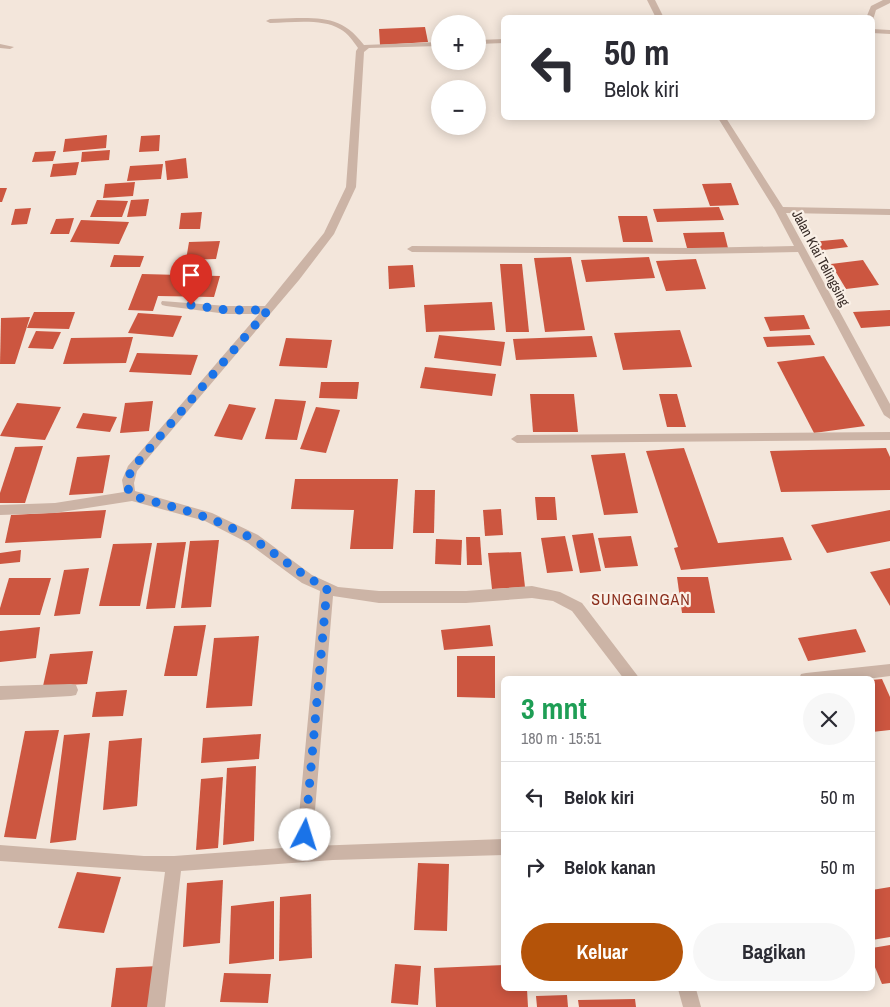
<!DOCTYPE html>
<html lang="id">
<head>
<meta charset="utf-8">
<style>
  body { margin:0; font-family:"Archivo Narrow",sans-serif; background:#f7f7f7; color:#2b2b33; height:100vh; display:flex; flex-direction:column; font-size:19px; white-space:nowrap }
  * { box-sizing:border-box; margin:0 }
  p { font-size:16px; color:#7c7c81 }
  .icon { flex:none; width:28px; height:28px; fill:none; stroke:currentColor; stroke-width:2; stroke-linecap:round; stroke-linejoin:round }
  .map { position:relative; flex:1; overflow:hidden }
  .sheet { position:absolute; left:501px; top:676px; width:374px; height:315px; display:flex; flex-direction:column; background:#fff; border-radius:8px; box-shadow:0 2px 12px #0003 }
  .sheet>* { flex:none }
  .guide { position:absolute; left:501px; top:15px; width:374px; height:105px; border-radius:8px; box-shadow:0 2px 12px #0003; background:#fff; color:#2b2b33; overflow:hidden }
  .fabs { position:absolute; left:431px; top:15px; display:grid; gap:10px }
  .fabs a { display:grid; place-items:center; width:55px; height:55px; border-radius:50%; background:#fff; box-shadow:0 2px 12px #0003; font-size:25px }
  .pin { position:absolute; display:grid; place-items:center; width:42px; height:42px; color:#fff; margin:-51px -21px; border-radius:50% 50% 50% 0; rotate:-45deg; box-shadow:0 0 5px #0007 }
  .pin .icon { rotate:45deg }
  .me { position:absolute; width:55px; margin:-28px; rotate:5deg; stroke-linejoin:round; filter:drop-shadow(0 0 4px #0008) }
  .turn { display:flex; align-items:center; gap:18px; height:105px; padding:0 20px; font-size:22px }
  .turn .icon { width:65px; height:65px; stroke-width:2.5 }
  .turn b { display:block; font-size:35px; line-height:42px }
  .round { display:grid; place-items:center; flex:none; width:52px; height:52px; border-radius:26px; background:#f7f7f7 }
  .head { display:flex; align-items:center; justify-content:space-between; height:85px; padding:0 20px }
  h1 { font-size:30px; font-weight:700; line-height:38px; color:#1e9e55 }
  .primary-button { display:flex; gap:10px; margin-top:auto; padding:10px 20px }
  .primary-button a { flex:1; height:58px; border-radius:30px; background:#b45309; color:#fff; font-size:20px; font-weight:700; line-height:58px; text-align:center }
  .primary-button a+a { background:#f7f7f7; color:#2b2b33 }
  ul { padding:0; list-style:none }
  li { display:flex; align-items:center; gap:15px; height:70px; padding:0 20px; border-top:1px solid #e1e1e2 }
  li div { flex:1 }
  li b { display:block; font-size:19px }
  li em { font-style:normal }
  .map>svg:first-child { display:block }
  .building { fill:#cc5640 }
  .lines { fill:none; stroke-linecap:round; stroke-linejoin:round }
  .minor { fill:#ccb4a6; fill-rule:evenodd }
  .route { stroke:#1a73e8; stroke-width:9; stroke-dasharray:0 16.2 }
  .labels { text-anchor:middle; stroke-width:4.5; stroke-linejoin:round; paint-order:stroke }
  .street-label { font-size:14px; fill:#372b27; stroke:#faf0e7 }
  .quarter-label { font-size:16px; letter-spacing:1px; fill:#8b2e1c; stroke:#faf0e7 }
</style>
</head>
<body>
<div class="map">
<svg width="890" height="1007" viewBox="0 0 890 1007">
  <rect width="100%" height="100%" fill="#f3e6db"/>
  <g class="building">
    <path d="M 425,27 L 428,42 L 380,45 L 379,29 Z"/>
    <path d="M 107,135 L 106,148 L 63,152 L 65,139 Z"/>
    <path d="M 160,135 L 159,151 L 139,152 L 141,136 Z"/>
    <path d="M 110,150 L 109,160 L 81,162 L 82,152 Z"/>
    <path d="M 56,151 L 53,161 L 32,162 L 35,152 Z"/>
    <path d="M 186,158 L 188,178 L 167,180 L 165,161 Z"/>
    <path d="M 79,162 L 76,175 L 50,177 L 53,164 Z"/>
    <path d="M 163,164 L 161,179 L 127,181 L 130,166 Z"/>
    <path d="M 135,182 L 133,196 L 103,198 L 105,184 Z"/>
    <path d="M 731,183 L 739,205 L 710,206 L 702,184 Z"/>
    <path d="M 0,188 L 7,188 L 2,202 L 0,202 Z"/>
    <path d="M 149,199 L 146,216 L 127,217 L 131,200 Z"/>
    <path d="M 97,200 L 128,201 L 122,217 L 90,217 Z"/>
    <path d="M 719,207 L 724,220 L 657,222 L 653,209 Z"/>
    <path d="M 31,208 L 27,224 L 11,225 L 15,209 Z"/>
    <path d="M 202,212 L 200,229 L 179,229 L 181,213 Z"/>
    <path d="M 618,216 L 647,216 L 653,242 L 623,242 Z"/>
    <path d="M 74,218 L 69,234 L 50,234 L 56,219 Z"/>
    <path d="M 81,220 L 129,222 L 119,244 L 70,242 Z"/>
    <path d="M 724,232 L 728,248 L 687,248 L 683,233 Z"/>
    <path d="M 843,239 L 848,247 L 816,251 L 811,242 Z"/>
    <path d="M 220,241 L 216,259 L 186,260 L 189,242 Z"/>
    <path d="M 114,255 L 144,256 L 140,267 L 110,267 Z"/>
    <path d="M 571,257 L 585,330 L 545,332 L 534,258 Z"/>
    <path d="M 649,257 L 655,278 L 586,282 L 581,260 Z"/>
    <path d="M 696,259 L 706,289 L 666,291 L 656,261 Z"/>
    <path d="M 863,260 L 879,285 L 846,289 L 831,264 Z"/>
    <path d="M 500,264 L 522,264 L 529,332 L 506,332 Z"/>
    <path d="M 413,265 L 415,287 L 389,289 L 388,266 Z"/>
    <path d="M 142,274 L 220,276 L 214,297 L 158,296 L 153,311 L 128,310 Z"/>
    <path d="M 492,302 L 495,330 L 426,332 L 424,305 Z"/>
    <path d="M 890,310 L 890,326 L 861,328 L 853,312 Z"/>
    <path d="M 34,312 L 75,312 L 69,329 L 27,328 Z"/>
    <path d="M 138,313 L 182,316 L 173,337 L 128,333 Z"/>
    <path d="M 804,315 L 810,329 L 770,331 L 764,317 Z"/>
    <path d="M 30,317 L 15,364 L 0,364 L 1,318 Z"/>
    <path d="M 680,330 L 692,367 L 623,370 L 614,333 Z"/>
    <path d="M 36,331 L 61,332 L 53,349 L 28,348 Z"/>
    <path d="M 439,335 L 505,342 L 501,366 L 434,358 Z"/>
    <path d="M 810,335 L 815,345 L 767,347 L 763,337 Z"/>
    <path d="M 592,336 L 597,357 L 516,360 L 513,339 Z"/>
    <path d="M 133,337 L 126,363 L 63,364 L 71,338 Z"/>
    <path d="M 286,338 L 332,340 L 327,368 L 279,366 Z"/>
    <path d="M 137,353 L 198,355 L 191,375 L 129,372 Z"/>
    <path d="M 824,356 L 865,426 L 814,433 L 777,362 Z"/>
    <path d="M 425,367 L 496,374 L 492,396 L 420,388 Z"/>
    <path d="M 321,382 L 359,382 L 357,399 L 319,398 Z"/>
    <path d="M 530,394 L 574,394 L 578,432 L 533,432 Z"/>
    <path d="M 659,394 L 677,394 L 686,427 L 667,427 Z"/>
    <path d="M 275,399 L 306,401 L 297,440 L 265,439 Z"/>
    <path d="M 153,401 L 149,431 L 120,433 L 125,403 Z"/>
    <path d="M 17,403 L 61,407 L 45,440 L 0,436 Z"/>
    <path d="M 229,404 L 256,408 L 242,440 L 214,436 Z"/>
    <path d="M 316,407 L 340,410 L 326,453 L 300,449 Z"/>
    <path d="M 83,413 L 117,417 L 110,432 L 76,428 Z"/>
    <path d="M 43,446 L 25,503 L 0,503 L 0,493 L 15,447 Z"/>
    <path d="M 684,448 L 718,543 L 783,537 L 792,560 L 681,570 L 674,548 L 678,547 L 646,451 Z"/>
    <path d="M 886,448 L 890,457 L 890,490 L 781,492 L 770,451 Z"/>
    <path d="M 625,453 L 638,513 L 604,515 L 591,455 Z"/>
    <path d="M 110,455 L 103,493 L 69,495 L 77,457 Z"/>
    <path d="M 295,479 L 398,479 L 393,549 L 350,549 L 354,510 L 291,509 Z"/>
    <path d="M 415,490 L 435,490 L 434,533 L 413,533 Z"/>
    <path d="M 535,497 L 555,497 L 557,520 L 537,520 Z"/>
    <path d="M 501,509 L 503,535 L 485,536 L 483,510 Z"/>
    <path d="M 106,510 L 101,538 L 5,543 L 11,515 Z"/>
    <path d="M 890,510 L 890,541 L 827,553 L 811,525 Z"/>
    <path d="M 593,533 L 601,571 L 580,573 L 572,535 Z"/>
    <path d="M 565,536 L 573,571 L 547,573 L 541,538 Z"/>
    <path d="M 631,536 L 638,566 L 605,568 L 598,538 Z"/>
    <path d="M 466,537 L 480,537 L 482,565 L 467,565 Z"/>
    <path d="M 436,539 L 462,540 L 461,565 L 435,564 Z"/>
    <path d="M 219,540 L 211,607 L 181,608 L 190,541 Z"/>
    <path d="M 186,542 L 175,608 L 146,609 L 157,543 Z"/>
    <path d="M 152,543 L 140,606 L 99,606 L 113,544 Z"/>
    <path d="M 21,550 L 20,562 L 0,564 L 0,553 Z"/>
    <path d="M 521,552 L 525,587 L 492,589 L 488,553 Z"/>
    <path d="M 89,568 L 80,614 L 54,616 L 64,570 Z"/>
    <path d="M 890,568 L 890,606 L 870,572 Z"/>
    <path d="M 677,577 L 708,577 L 715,613 L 682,613 Z"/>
    <path d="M 9,578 L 51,578 L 40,615 L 0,615 L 0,608 Z"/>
    <path d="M 206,625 L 197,676 L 164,676 L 174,626 Z"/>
    <path d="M 490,625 L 493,646 L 444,650 L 441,630 Z"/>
    <path d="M 40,627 L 36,658 L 0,662 L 0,631 Z"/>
    <path d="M 856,629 L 866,652 L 808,661 L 798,638 Z"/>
    <path d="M 259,636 L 252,706 L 206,708 L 214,638 Z"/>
    <path d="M 93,651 L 87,684 L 43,686 L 50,654 Z"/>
    <path d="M 457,656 L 495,656 L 495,698 L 457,697 Z"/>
    <path d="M 882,679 L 890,697 L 890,730 L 872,732 L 872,680 Z"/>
    <path d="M 127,690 L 123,716 L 92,717 L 96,692 Z"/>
    <path d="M 59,730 L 36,839 L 4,837 L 25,731 Z"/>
    <path d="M 90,733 L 76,840 L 50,843 L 64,735 Z"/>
    <path d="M 261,734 L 259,759 L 201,763 L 203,738 Z"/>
    <path d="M 142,738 L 137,806 L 103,810 L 109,741 Z"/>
    <path d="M 256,766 L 254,841 L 223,845 L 227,768 Z"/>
    <path d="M 223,777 L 218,848 L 196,850 L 201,779 Z"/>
    <path d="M 418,863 L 449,864 L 447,931 L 414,930 Z"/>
    <path d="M 77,872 L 121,877 L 104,933 L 58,928 Z"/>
    <path d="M 223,880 L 220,943 L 183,947 L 187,883 Z"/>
    <path d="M 890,887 L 890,937 L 872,940 L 872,890 Z"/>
    <path d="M 311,894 L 312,958 L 279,961 L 280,897 Z"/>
    <path d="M 274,901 L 274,959 L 229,964 L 231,906 Z"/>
    <path d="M 890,945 L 890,983 L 882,984 L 872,960 L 872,948 Z"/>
    <path d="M 395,964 L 421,966 L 418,1005 L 391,1003 Z"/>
    <path d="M 504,965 L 504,989 L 527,989 L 528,1007 L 436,1007 L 434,968 Z"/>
    <path d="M 159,966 L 153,1007 L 111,1007 L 116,968 Z"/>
    <path d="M 224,973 L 271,974 L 268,1003 L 220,1002 Z"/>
    <path d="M 567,995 L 568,1007 L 537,1007 L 536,996 Z"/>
    <path d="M 635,999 L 636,1007 L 579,1007 L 578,1000 Z"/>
  </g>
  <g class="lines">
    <g class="minor">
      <path d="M 647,0 L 655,0 L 664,18 L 656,18 Z"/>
      <path d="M 883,0 L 890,0 L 890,3 L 876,10 L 873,20 L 872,18 L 866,18 L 871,6 Z"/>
      <path d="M 297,18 C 327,18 344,19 364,45 L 440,42 L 440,46 L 369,48 L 364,52 L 356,187 L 334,234 L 299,280 L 137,471 L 134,483 L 135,491 L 212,513 L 258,535 L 312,575 L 338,587 L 379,591 L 466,591 L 532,586 L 560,592 L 582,603 L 640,679 L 624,679 L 572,611 L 553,601 L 532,598 L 466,603 L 379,603 L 333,596 L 312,846 L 504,839 L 504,855 L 333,860 L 181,871 L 165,1007 L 147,1007 L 165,872 L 0,861 L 0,845 L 144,856 L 174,856 L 296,847 L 320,591 L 302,583 L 248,543 L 205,521 L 132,501 L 55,513 L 0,515 L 0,505 L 55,503 L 124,492 L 122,480 L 128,466 L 259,314 L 227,314 L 166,306 L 162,305 L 161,303 L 162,301 L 227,306 L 265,306 L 324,233 L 346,187 L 356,51 L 358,48 C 353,41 348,33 340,29 C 321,18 291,23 270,23 L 266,21 L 270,19 Z"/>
      <path d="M 872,29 L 890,30 L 890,34 L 872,33 Z"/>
      <path d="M 504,39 L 504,43 L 478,44 L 478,40 Z"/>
      <path d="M 0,44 L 14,47 L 10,49 L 0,48 Z"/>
      <path d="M 718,118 L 726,118 L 783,207 L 890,209 L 890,215 L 786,213 L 890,404 L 890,419 L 884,415 L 798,252 L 692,254 L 412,252 L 407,249 L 412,246 L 692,248 L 794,246 L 775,210 Z"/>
      <path d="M 890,432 L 890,440 L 517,443 L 511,439 L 517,435 Z"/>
      <path d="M 890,664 L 890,676 L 867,679 L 799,679 L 801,674 L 806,673 Z"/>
      <path d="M 71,684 L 76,685 L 78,690 L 76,695 L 71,696 L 0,700 L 0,686 Z"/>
      <path d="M 678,989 L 696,989 L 701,1007 L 683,1007 Z"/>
    </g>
  </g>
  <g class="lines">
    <path class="route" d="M 191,305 L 227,310 L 268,310 L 132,469 C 127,480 125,486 132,496 C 174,507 217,517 254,540 C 279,555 300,575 327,588 L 305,835"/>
  </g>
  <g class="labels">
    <g class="street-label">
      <text transform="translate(821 258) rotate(62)" y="5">Jalan Kiai Telingsing</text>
    </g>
    <g class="quarter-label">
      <text x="641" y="605">SUNGGINGAN</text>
    </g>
  </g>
</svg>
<div class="fabs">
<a>+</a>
<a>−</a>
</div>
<div class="pin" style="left:191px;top:305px;background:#d93025"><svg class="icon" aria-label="arrive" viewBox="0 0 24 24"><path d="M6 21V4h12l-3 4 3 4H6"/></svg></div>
<svg class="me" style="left:305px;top:835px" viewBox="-20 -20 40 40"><circle r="19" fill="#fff"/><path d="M0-13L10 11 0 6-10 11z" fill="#1a73e8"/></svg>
<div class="guide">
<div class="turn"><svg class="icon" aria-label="left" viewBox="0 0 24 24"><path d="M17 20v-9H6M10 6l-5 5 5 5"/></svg><div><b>50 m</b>Belok kiri</div></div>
</div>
<section class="sheet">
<div class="head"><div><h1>3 mnt</h1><p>180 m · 15:51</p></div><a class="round"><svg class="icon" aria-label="close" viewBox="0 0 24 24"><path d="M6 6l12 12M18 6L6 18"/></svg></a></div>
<ul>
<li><svg class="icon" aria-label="left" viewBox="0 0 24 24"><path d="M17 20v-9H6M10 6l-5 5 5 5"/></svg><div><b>Belok kiri</b></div><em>50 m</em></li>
<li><svg class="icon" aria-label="right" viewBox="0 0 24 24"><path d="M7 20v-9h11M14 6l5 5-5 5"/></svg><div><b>Belok kanan</b></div><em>50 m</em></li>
</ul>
<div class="primary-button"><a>Keluar</a><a>Bagikan</a></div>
</section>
</div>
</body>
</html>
